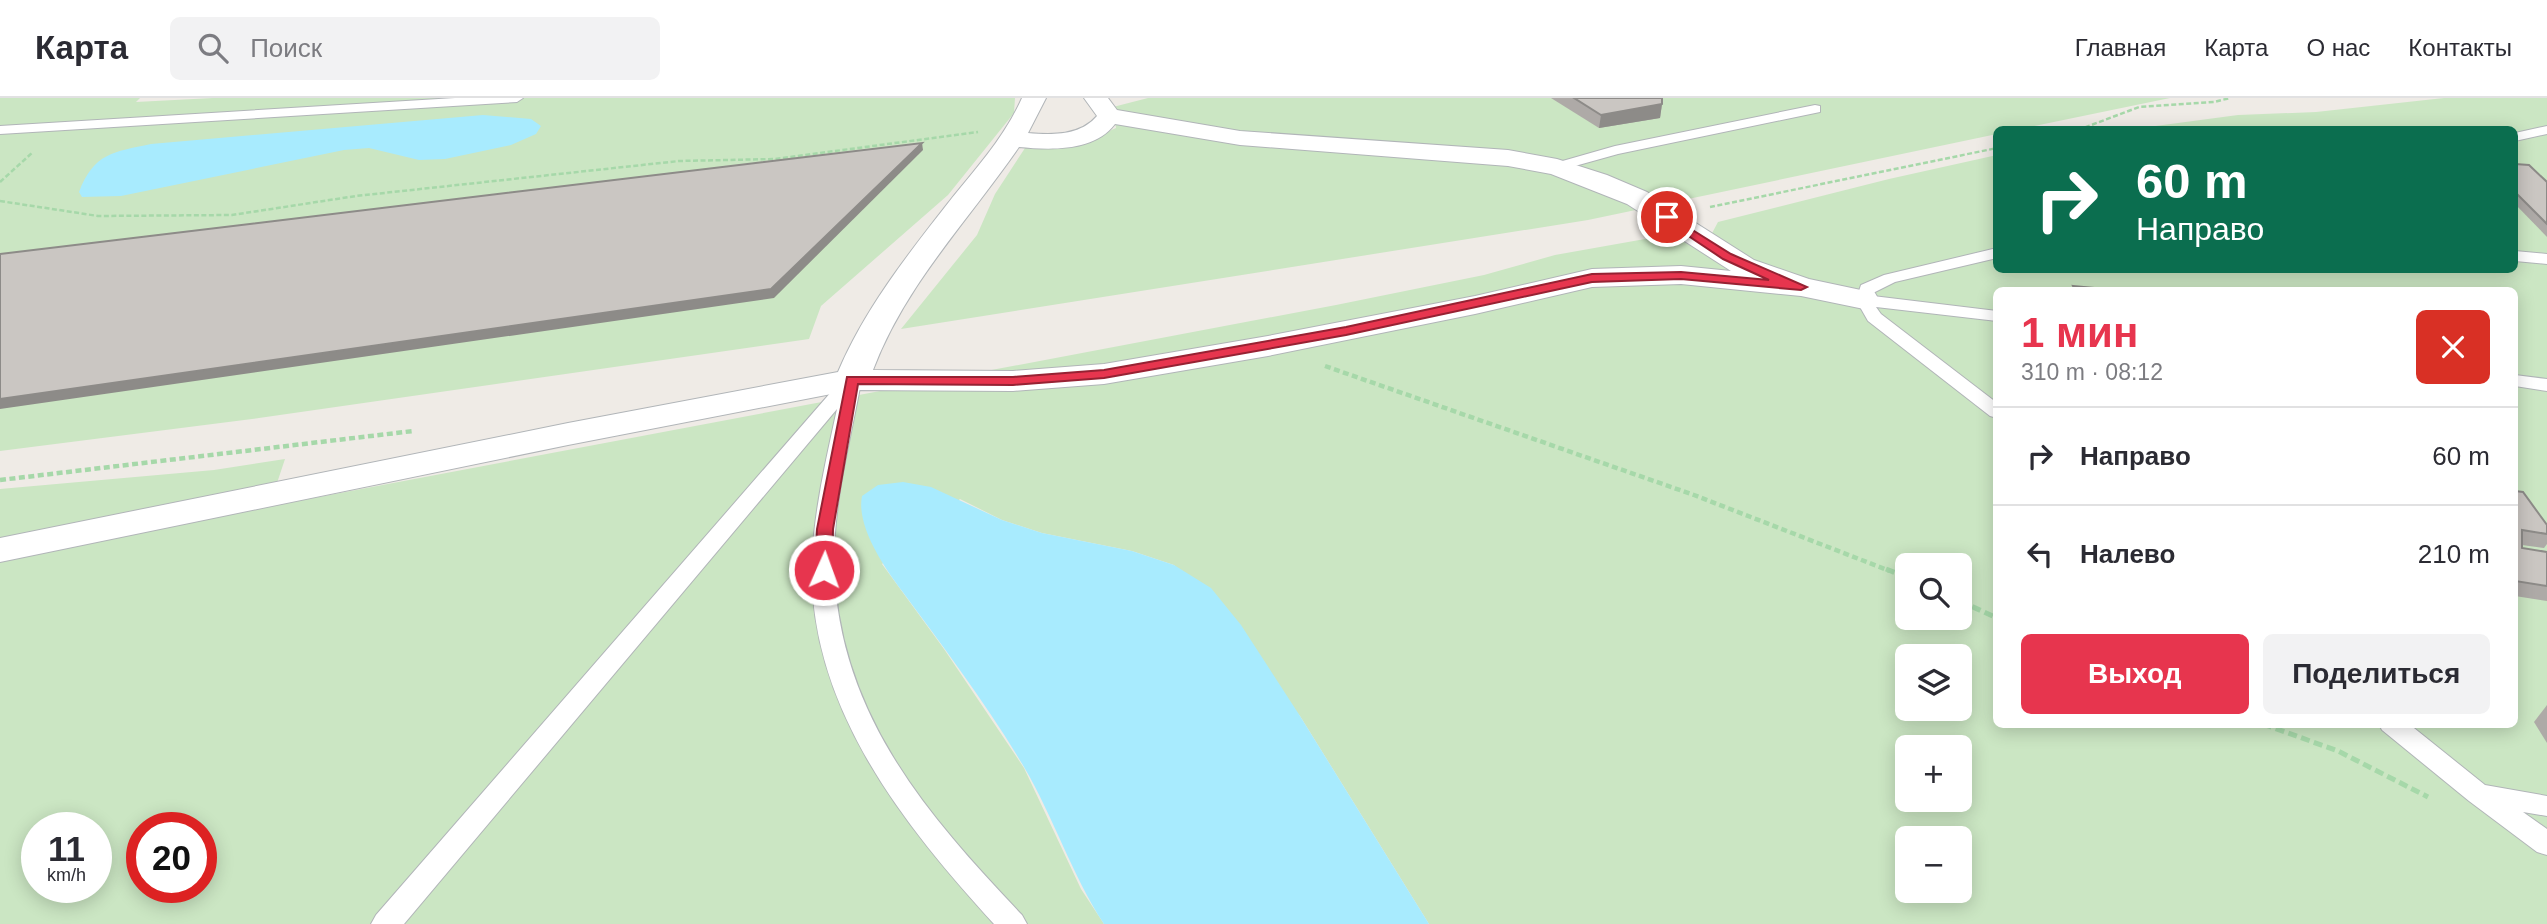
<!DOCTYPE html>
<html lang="ru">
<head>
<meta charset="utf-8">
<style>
  body { margin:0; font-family:Arial,sans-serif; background:#f2f2f3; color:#2b2b33; height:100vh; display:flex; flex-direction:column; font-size:26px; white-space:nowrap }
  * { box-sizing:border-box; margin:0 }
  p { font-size:23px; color:#7c7c81 }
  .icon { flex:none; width:38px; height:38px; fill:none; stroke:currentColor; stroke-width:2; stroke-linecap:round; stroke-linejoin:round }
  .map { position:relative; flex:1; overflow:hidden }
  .sheet { position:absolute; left:1993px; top:189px; width:525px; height:441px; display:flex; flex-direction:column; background:#fff; border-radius:10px; box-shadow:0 4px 18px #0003 }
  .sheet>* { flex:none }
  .banner { position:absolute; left:1993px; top:28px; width:525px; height:147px; border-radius:10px; box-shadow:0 4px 18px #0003; background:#0b6e4f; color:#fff; overflow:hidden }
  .tools { position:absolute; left:1895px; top:455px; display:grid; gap:14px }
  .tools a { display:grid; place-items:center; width:77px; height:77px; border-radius:10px; background:#fff; box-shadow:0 4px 18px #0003; font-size:35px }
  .speed { position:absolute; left:21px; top:714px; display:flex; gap:14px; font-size:35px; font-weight:700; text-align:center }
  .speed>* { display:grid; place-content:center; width:91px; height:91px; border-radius:50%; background:#fff; box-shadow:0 4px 18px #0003; line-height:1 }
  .speed small { font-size:18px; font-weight:400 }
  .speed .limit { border:10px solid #d22; background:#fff; color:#111 }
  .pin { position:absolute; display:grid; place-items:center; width:60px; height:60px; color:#fff; margin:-30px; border:4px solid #fff; border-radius:50%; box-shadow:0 2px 7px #0007 }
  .me { position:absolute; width:77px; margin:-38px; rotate:2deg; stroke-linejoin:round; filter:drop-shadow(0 0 5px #0008) }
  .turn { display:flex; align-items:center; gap:24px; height:147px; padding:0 28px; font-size:32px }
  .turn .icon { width:91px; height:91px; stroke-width:2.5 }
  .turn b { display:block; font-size:49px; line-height:60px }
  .round { display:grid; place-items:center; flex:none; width:74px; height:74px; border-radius:10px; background:#f2f2f3 }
  .summary { display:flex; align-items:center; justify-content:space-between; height:119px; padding:0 28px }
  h1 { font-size:42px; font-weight:700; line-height:52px; color:#e7354e }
  .primary-button { display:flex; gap:14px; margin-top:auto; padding:14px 28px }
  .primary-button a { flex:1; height:80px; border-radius:10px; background:#e7354e; color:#fff; font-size:28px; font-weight:700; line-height:80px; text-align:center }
  .primary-button a+a { background:#f2f2f3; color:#2b2b33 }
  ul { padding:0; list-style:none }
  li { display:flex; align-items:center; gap:21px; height:98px; padding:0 28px; border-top:2px solid #e1e1e2 }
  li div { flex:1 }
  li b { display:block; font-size:26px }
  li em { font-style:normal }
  header { display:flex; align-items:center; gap:42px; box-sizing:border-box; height:98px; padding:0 35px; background:#fff; border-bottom:2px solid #e1e1e2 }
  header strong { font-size:33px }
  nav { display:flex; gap:38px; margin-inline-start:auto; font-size:24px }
  .search { width:490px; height:63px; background:#f2f2f3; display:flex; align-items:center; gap:18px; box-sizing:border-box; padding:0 24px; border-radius:10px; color:#7c7c81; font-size:26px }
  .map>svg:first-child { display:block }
  .green { fill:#cbe6c3; fill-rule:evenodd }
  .water { fill:#a8ebfe }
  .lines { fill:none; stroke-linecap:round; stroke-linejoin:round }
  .lane-casing { stroke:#b1b5b8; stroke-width:2 }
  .street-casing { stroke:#b1b5b8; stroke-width:2 }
  .path-far2 { stroke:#a6d8a9; stroke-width:2.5; stroke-dasharray:5 2.5; stroke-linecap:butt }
  .path-far1 { stroke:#a6d8a9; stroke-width:4.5; stroke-dasharray:6 3.5; stroke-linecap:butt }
  .path { stroke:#a6d8a9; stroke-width:5; stroke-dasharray:9 4.5; stroke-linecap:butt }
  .lane { fill:#fff; fill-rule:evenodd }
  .street { fill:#fff; fill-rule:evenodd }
  .wall { fill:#aeaaa7 }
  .shaded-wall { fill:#8d8b88 }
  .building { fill:#cac6c2; stroke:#8d8b88; stroke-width:2 }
  .route { fill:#e7354e; stroke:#962233; stroke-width:2 }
</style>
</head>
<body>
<header>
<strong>Карта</strong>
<div class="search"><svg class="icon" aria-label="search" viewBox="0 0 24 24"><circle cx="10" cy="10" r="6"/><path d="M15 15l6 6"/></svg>Поиск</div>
<nav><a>Главная</a><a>Карта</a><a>О нас</a><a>Контакты</a></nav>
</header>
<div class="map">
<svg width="2547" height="826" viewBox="0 0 2547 826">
  <rect width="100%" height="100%" fill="#efebe6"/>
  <g class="green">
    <path d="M 0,0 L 140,0 L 136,4 L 213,0 L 1015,0 L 1014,15 L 948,97 L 821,208 L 809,241 L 259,320 L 0,353 Z"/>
    <path d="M 1148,0 L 2170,0 L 2020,31 L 1997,32 L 1997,36 L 1588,122 L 901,231 L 977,137 L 995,96 L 1027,47 L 1080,46 L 1116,30 L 1113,9 Z"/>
    <path d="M 2444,0 L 2547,0 L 2547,826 L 1429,826 L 1300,618 L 1174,467 L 1132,453 L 1042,435 L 1002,422 L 960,401 L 882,466 L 944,551 L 1024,670 L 1081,791 L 1104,826 L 0,826 L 0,391 L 214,372 L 285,361 L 277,385 L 255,411 L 1336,207 L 1484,177 L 1555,157 L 1645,141 L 1676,139 L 1731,172 L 1753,163 L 1710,139 L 1718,124 L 1889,81 L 1997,57 L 1997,172 L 2515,172 L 2515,32 L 2133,31 L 2238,17 L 2316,14 ZM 1997,192 L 2515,192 L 2515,626 L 1997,626 ZM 1908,467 L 1960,467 L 1960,520 L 1908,520 ZM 1908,558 L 1960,558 L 1960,611 L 1908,611 ZM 1908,649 L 1960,649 L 1960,702 L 1908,702 ZM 37,730 L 96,730 L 96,789 L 37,789 ZM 142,730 L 201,730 L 201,789 L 142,789 ZM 1908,740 L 1960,740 L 1960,793 L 1908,793 Z"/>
  </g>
  <g class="water">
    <path d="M 483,17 L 531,21 L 541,28 L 536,36 L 511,47 L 445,61 L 419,62 L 369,50 L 344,52 L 121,98 L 82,99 L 79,94 C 94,55 113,54 151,46 Z"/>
    <path d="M 903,384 L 931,389 L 1002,422 L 1042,435 L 1132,453 L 1174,467 L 1211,490 L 1241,527 L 1300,618 L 1429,826 L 1104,826 C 1071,775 1054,720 1024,669 C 988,608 944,550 902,493 C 884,469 856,428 862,398 L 878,387 Z"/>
  </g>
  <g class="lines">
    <g class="lane-casing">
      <g id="lane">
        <path d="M 455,0 L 523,0 L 517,4 L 0,36 L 0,28 Z"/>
        <path d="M 1815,7 L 1820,8 L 1820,14 L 1618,56 L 1557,73 L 1550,69 L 1552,66 L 1615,48 Z"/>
        <path d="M 2547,28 L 2547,36 L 2515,43 L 2515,35 Z"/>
        <path d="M 1997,150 L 1997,160 L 1895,184 L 1875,194 L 1873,198 L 1997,213 L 1997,223 L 1876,209 L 1881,216 L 1997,305 L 1997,320 L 1990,318 L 1868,223 L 1856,202 L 1861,187 L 1884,177 Z"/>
        <path d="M 2515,153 L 2547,156 L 2547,166 L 2515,163 Z"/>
        <path d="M 852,276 L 859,278 L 861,284 C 850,344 833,406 834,467 C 838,615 926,716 1022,817 L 1027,826 L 994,826 C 903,726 808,608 812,464 C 814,412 826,362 837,311 L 404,826 L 371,826 L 376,817 L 845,278 Z"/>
        <path d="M 2515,277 L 2547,281 L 2547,293 L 2515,288 Z"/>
        <path d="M 2379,626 L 2409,626 L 2485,687 L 2547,698 L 2547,718 L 2523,714 L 2547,731 L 2547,757 L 2537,754 L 2469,703 L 2382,632 Z"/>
      </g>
    </g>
    <g class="street-casing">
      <path id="street" d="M 1022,0 L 1046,0 L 1028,35 C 1052,37 1080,38 1097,18 L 1084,0 L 1108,0 L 1117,12 L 1240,33 L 1508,52 L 1557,61 L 1607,77 L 1647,94 L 1754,162 L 1809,181 L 1875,195 L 1879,202 L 1875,209 L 1864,211 L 1801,198 L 1681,186 L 1592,189 L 1475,216 L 1268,258 L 1104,286 L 1013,293 L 852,292 L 568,347 L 0,464 L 0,440 L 568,325 L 838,274 C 865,210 909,155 952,100 C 978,68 1005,38 1022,0 ZM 1115,26 L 1240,47 L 1508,68 L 1551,76 L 1627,106 L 1731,173 L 1681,168 L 1592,171 L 1475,198 L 1268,238 L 1104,266 L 1013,273 L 873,272 C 905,187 968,123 1019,49 C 1050,52 1094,54 1115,26 Z"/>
    </g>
    <g class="path-far2">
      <path d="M 2078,32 L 2139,9 L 2214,4 L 2230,0"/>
      <path d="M 0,84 L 33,54"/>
      <path d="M 0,103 L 98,118 L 232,117 L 356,98 L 679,63 L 775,61 L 978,34"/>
      <path d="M 1710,109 L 1997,50"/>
    </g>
    <g class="path-far1">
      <path d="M 1325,268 L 1694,397 L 1890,473"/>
      <path d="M 0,382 L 413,333"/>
    </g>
    <g class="path">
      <path d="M 1886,471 L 1908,480"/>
      <path d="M 1960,503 L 1997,520"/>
      <path d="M 2263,626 L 2338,653 L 2428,699"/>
    </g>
    <use href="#lane" class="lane"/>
    <use href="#street" class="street"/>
  </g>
  <g class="wall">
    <path d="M 1551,0 L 1662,0 L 1662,6 L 1660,20 L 1599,30 Z"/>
    <path d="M 2515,66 L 2547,84 L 2547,139 L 2515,106 Z"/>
    <path d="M 2515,393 L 2547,427 L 2547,446 L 2544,450 L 2522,447 L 2522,450 L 2547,454 L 2547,503 L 2515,498 Z"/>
    <path d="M 2547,607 L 2547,645 L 2534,624 Z"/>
  </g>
  <g class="shaded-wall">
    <path d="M 1662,6 L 1660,20 L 1599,30 L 1601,17 Z"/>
    <path d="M 922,45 L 923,52 L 774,200 L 0,311 L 0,301 Z"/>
  </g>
  <g class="building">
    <path d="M 1574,0 L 1662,0 L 1662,6 L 1601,17 Z"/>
    <path d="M 922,45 L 771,191 L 0,301 L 0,156 Z"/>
    <path d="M 2515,66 L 2529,67 L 2547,84 L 2547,126 L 2515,94 Z"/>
    <path d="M 2073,188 L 2116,192 L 2075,192 Z"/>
    <path d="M 2515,393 L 2523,394 L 2547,427 L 2547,436 L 2522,432 L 2522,450 L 2547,454 L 2547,488 L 2515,483 Z"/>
  </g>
  <path class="route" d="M 1667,116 L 1731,156 L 1807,189 L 1801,192 L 1681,181 L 1592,184 L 1346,237 L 1104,280 L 1013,287 L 858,286 L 833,431 L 832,472 L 824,478 L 815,472 L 817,431 L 847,279 L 1013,279 L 1104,272 L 1346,229 L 1592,176 L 1681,174 L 1769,182 L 1723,161 L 1663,121 L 1663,117 Z"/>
</svg>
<div class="tools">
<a><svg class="icon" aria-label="search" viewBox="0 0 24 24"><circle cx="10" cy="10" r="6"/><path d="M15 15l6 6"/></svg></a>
<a><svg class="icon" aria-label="layers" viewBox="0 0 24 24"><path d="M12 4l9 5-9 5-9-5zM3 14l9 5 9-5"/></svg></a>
<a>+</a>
<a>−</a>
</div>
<div class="speed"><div>11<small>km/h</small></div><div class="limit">20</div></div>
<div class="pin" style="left:1667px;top:119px;background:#d93025"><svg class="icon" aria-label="arrive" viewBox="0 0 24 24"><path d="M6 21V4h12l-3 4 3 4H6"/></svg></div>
<svg class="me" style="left:824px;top:472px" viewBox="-20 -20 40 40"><circle r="17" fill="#e7354e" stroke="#fff" stroke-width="3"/><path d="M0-11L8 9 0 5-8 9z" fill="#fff"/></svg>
<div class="banner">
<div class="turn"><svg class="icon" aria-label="right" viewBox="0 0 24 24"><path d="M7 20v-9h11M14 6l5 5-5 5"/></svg><div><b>60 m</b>Направо</div></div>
</div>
<section class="sheet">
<div class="summary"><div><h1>1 мин</h1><p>310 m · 08:12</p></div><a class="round" style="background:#d93025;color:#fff"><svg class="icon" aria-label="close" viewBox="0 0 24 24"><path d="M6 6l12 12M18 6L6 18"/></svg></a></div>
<ul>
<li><svg class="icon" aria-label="right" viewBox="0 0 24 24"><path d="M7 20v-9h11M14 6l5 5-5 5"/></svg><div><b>Направо</b></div><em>60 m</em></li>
<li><svg class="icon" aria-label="left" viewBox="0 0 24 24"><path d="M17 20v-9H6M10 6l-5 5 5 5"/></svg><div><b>Налево</b></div><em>210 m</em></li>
</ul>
<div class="primary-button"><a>Выход</a><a>Поделиться</a></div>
</section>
</div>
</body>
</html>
